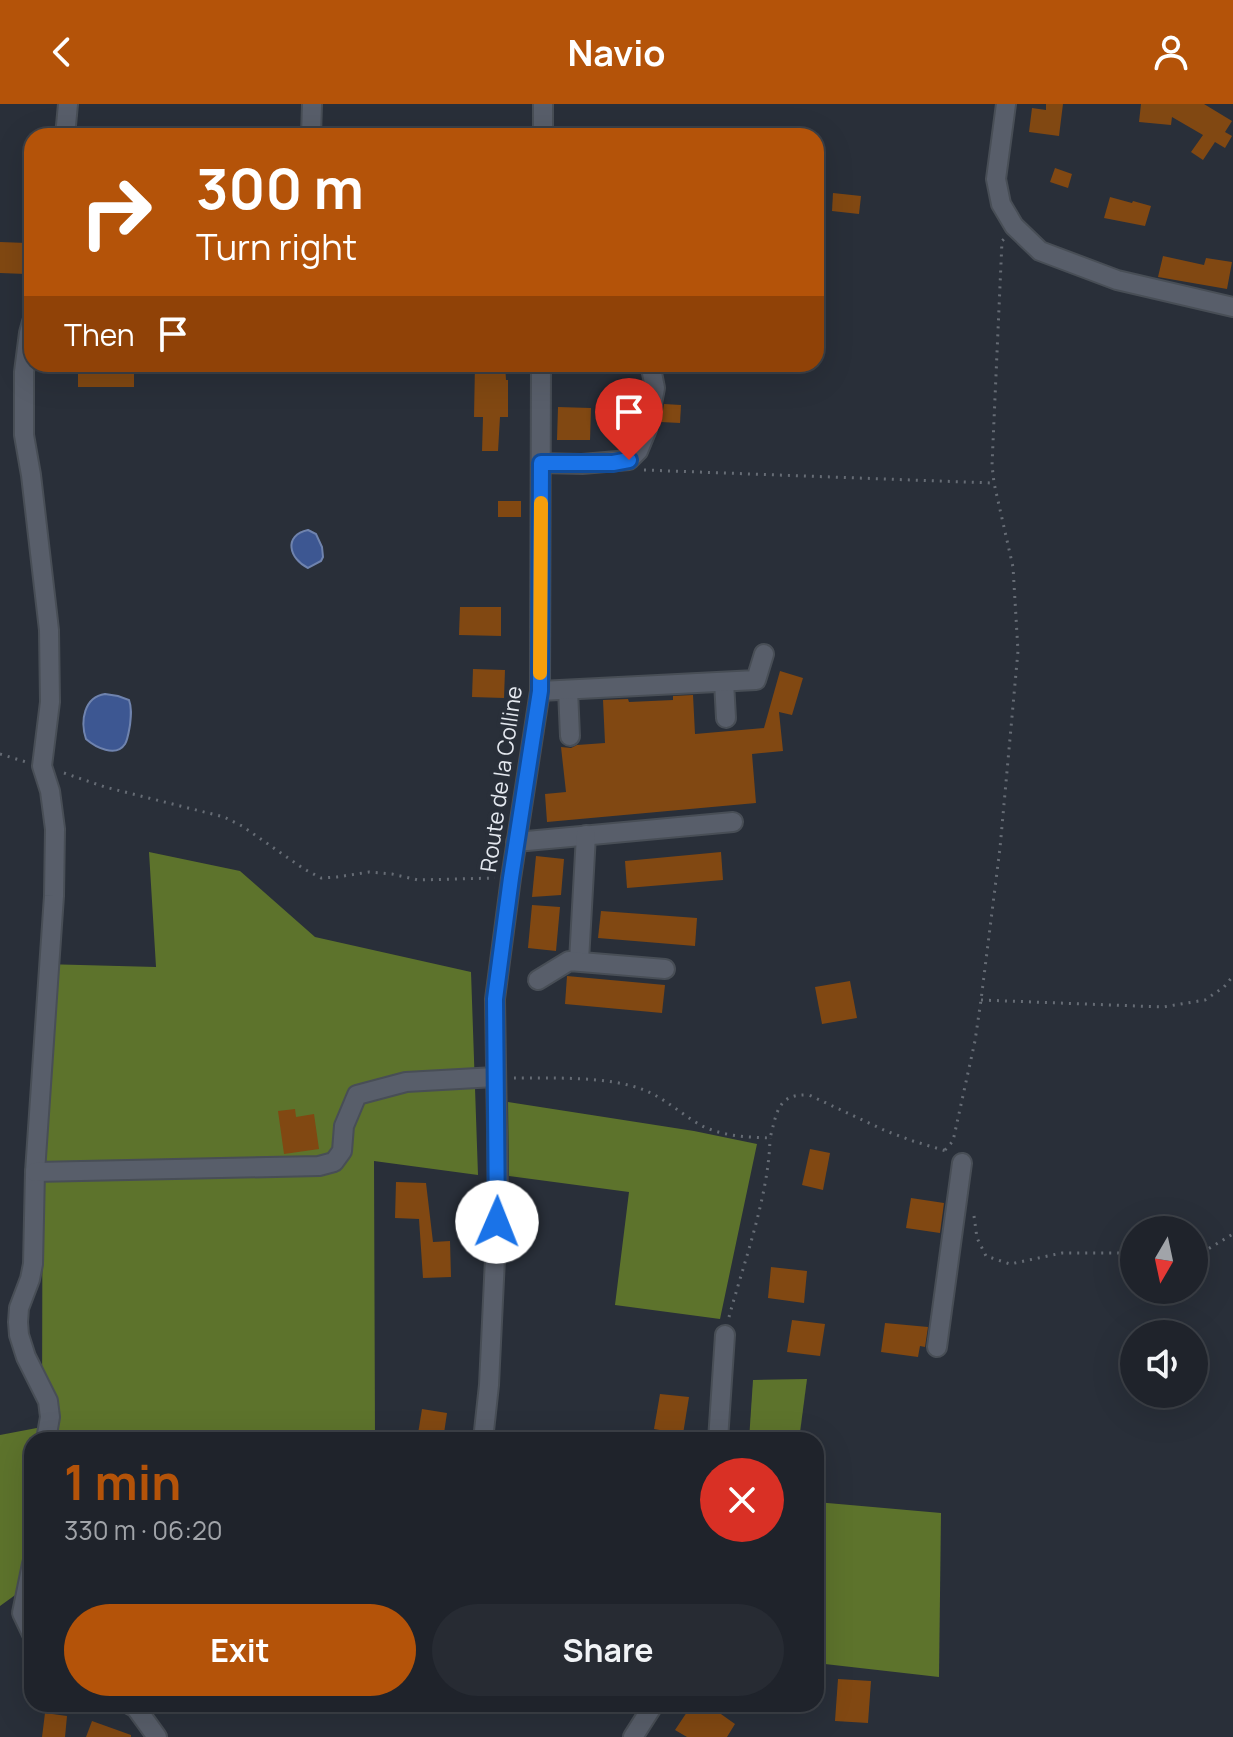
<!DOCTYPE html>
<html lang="en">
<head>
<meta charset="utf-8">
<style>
  body { margin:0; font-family:Manrope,sans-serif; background:#272b33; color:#f1f3f6; height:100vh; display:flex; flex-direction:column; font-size:30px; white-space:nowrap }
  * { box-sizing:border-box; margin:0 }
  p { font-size:26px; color:#a1a4a9 }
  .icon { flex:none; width:44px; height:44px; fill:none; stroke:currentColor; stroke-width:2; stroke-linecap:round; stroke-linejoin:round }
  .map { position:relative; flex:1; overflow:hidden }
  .drawer { position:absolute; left:24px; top:1328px; width:800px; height:280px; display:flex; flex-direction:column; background:#1f232b; border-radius:24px; box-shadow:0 8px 32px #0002,0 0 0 2px #3c4047 }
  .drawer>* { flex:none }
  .top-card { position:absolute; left:24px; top:24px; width:800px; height:244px; border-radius:24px; box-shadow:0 8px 32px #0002,0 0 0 2px #3c4047; background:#b45309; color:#fff; overflow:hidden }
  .needle { width:52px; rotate:189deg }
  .tools { position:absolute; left:1120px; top:1112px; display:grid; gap:16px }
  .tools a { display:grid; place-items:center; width:88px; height:88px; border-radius:50%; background:#1f232b; box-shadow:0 8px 32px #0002,0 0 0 2px #3c4047; font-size:40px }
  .pin { position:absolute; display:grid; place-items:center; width:68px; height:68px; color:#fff; margin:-82px -34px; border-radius:50% 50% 50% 0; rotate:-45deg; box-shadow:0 0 8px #0007 }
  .pin .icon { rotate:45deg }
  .me { position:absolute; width:88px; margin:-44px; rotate:1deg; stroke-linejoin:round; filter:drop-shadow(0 0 6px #0008) }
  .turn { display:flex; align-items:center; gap:28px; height:168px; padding:0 40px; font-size:36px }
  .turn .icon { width:104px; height:104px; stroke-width:2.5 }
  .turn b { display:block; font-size:56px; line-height:68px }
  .then { display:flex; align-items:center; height:76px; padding:0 40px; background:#0003; gap:16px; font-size:30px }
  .round { display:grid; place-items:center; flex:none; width:84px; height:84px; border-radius:42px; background:#272b33 }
  .overview { display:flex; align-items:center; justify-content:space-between; height:136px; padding:0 40px }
  h1 { font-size:48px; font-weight:700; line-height:60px; color:#b45309 }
  .action { display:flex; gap:16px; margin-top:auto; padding:16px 40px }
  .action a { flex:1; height:92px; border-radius:48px; background:#b45309; color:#fff; font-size:32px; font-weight:700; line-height:92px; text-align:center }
  .action a+a { background:#272b33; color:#f1f3f6 }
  header { display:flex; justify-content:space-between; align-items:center; height:104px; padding:0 40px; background:#b45309; color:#fff; font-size:36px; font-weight:700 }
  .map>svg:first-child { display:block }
  .forest { fill:#5d732c }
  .water { fill:#3d5792; stroke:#6f83ae; stroke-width:2 }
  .building { fill:#814812 }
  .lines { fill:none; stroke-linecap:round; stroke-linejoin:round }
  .minor-casing { stroke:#484e56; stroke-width:22 }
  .path { stroke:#666c75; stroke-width:3; stroke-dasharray:2 6; stroke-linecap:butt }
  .minor { stroke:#585e6a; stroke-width:18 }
  .route-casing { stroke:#114b97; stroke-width:20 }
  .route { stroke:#1a73e8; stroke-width:14 }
  .slow { stroke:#f59e0b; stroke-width:14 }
  .labels { text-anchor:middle; stroke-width:8; stroke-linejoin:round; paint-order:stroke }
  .street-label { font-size:22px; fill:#e5e9f0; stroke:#292f39 }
</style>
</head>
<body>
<header><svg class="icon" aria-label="back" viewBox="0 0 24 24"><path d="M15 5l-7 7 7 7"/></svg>Navio<svg class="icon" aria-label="person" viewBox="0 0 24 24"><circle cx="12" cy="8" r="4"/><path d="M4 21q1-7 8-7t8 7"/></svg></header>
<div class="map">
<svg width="1233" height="1633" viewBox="0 0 1233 1633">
  <rect width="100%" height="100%" fill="#292f39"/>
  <g class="forest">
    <path d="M 149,748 L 240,767 L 315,833 L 471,868 L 478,1071 L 374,1057 L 375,1336 L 32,1336 L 32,1456 L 18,1489 L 0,1502 L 0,1331 L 42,1323 L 43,860 L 156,863 Z"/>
    <path d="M 508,998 L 694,1027 L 757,1040 L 720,1215 L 615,1201 L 629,1088 L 509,1072 Z"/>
    <path d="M 807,1275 L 799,1336 L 749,1336 L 753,1276 Z"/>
    <path d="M 816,1398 L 941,1409 L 939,1573 L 816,1559 Z"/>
  </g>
  <g class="water">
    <path d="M 308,426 L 316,430 L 322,443 L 323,453 L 321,457 L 308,464 C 289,455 283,431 308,426 Z"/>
    <path d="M 105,590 L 118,592 L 129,596 C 132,604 131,612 130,621 C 129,626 128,635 125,640 C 116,654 95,643 86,635 C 80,617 84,593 105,590 Z"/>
  </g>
  <g class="building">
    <path d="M 1046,0 L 1063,0 L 1059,32 L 1029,28 L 1032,4 L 1046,6 Z"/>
    <path d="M 1141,0 L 1204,0 L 1232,17 L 1225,28 L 1232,32 L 1225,44 L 1215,38 L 1203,56 L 1191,48 L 1203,31 L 1172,13 L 1171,21 L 1139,18 Z"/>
    <path d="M 1055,64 L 1072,70 L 1068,84 L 1050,78 Z"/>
    <path d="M 833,89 L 861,92 L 859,110 L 832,107 Z"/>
    <path d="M 1110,93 L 1132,99 L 1133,97 L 1151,102 L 1145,122 L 1104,114 Z"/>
    <path d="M 0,138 L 27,139 L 26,170 L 0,169 Z"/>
    <path d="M 1163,152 L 1204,161 L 1206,154 L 1232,158 L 1227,185 L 1158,173 Z"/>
    <rect x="78" y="260" width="56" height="23"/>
    <path d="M 475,260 L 505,260 L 506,276 L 508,276 L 508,313 L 500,313 L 498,347 L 482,347 L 483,313 L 474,313 Z"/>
    <path d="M 664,300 L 681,301 L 680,319 L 661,318 Z"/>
    <path d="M 558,303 L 591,304 L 590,336 L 557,336 Z"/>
    <rect x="498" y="397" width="23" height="16"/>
    <path d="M 460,503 L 501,503 L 501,532 L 459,531 Z"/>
    <path d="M 473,565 L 505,566 L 504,594 L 472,593 Z"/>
    <path d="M 780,567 L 803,574 L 792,611 L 779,608 L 783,647 L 752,650 L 756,699 L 547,718 L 545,690 L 566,688 L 561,643 L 571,644 L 577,641 L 605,639 L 603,596 L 628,595 L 629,598 L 673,596 L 673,592 L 693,591 L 695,630 L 764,624 Z"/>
    <path d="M 721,748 L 723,776 L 627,784 L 625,757 Z"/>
    <path d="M 536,752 L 564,755 L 561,791 L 532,793 Z"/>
    <path d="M 532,801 L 560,803 L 556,847 L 528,844 Z"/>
    <path d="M 601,807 L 697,814 L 695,842 L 598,834 Z"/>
    <path d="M 567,872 L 665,881 L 662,909 L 565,900 Z"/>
    <path d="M 850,877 L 857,914 L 822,920 L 815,883 Z"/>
    <path d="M 295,1005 L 296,1013 L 314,1010 L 319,1045 L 284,1050 L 278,1007 Z"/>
    <path d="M 810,1045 L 830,1049 L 823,1086 L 802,1081 Z"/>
    <path d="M 396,1078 L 426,1079 L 433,1138 L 450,1137 L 451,1173 L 423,1174 L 419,1115 L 395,1114 Z"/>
    <path d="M 911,1094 L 944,1099 L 940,1129 L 906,1124 Z"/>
    <path d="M 771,1163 L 807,1167 L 804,1199 L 768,1194 Z"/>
    <path d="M 792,1216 L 825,1220 L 820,1252 L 787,1248 Z"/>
    <path d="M 885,1219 L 928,1223 L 925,1243 L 920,1242 L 918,1253 L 881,1248 Z"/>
    <path d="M 660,1290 L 689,1293 L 683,1330 L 654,1325 Z"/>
    <path d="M 422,1305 L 447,1309 L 443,1336 L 417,1336 Z"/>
    <path d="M 838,1575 L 871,1577 L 868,1619 L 835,1617 Z"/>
    <path d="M 700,1602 L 707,1606 L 711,1603 L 735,1620 L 727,1633 L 687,1633 L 675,1626 L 689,1605 L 695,1609 Z"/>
    <path d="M 45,1609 L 67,1612 L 65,1633 L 42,1633 Z"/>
    <path d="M 92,1617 L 131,1631 L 131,1633 L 86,1633 Z"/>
  </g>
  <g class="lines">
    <g class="minor-casing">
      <g id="minor">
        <path d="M 1006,0 L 996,75 L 1001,100 L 1014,122 L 1040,147 L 1117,176 L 1233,203"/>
        <path d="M 65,32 L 68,0"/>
        <path d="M 311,32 L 312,0"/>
        <path d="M 543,32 L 543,0"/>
        <path d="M 32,218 L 29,229 L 24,268 L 24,331 L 31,371 L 49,526 L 50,598 L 42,662 L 50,687 L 55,725 L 54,792 L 35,1068 L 33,1160 L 30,1175 L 19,1204 L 18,1218 L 19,1231 L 26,1253 L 48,1297 L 50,1313 L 46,1336"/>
        <path d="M 541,359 L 582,360 L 629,356 L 638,347 L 647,325 L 655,284 L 651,264 L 648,260"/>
        <path d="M 724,578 L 726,614"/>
        <path d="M 568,586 L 570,632"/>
        <path d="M 540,587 L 756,576 L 764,550"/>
        <path d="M 516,738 L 733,718"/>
        <path d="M 579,857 L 586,731"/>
        <path d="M 538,876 L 569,857 L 665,865"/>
        <path d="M 35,1068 L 319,1062 L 334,1058 L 342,1047 L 344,1022 L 357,991 L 406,978 L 495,973"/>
        <path d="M 937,1243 L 962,1059"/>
        <path d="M 483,1336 L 489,1281 L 498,1091 L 495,895 L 511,774 L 540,587 L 541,260"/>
        <path d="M 718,1336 L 725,1231"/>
        <path d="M 32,1460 L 22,1509 L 32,1530"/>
        <path d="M 129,1600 L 136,1604 L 157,1633"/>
        <path d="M 633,1633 L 654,1600"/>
      </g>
    </g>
    <g class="path">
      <path d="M 644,366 L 992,379"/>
      <path d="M 0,650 L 26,658"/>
      <path d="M 64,669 L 105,683 L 224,713 L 242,722 L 304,765 L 321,774 L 337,773 L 369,768 L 392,770 L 418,776 L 495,774"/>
      <path d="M 981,896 L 1163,903 L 1205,896 L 1224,883 L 1233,872"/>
      <path d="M 514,974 C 552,974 609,972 644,986 C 664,994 679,1008 697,1019 C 718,1032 745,1033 770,1034 C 777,1009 777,989 809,991 L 886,1027 L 913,1037 L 946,1047"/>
      <path d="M 945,1046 L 953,1037 L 975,937 L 981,896 L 1000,744 L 1018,547 L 1013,463 L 994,379 L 992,361 L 1002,137 L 1004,135"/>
      <path d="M 974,1112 L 977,1134 L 986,1152 L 1010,1160 L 1062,1149 L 1134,1149"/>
      <path d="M 1194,1148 L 1203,1148 L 1233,1130"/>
      <path d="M 729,1213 C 744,1158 769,1091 770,1034"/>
    </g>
    <use href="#minor" class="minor"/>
  </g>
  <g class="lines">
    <g class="route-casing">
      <path id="route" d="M 497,1118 L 495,895 L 511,774 L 540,587 L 541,359 L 613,359 L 629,356"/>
    </g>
    <use href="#route" class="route"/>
    <path class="slow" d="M 540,569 L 541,399"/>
  </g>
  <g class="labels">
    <g class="street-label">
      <text transform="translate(501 675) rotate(-82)" y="8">Route de la Colline</text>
    </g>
  </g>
</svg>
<div class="tools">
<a><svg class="needle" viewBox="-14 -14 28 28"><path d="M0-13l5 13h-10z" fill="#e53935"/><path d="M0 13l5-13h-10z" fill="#a1a4a9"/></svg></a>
<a><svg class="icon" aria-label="sound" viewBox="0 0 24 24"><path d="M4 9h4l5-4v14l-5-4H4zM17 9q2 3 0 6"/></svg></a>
</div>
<div class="pin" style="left:629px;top:356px;background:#d93025"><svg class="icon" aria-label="arrive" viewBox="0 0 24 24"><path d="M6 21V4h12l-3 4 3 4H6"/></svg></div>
<svg class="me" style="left:497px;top:1118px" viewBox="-20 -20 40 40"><circle r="19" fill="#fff"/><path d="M0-13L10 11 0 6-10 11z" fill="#1a73e8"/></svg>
<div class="top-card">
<div class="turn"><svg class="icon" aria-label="right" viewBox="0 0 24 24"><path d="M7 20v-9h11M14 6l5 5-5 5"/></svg><div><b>300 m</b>Turn right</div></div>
<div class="then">Then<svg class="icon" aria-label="arrive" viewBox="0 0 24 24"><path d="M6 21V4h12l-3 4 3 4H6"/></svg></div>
</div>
<section class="drawer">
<div class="overview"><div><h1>1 min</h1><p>330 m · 06:20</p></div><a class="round" style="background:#d93025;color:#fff"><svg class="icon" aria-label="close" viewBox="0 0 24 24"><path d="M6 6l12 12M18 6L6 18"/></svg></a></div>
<div class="action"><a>Exit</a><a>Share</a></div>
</section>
</div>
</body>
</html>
